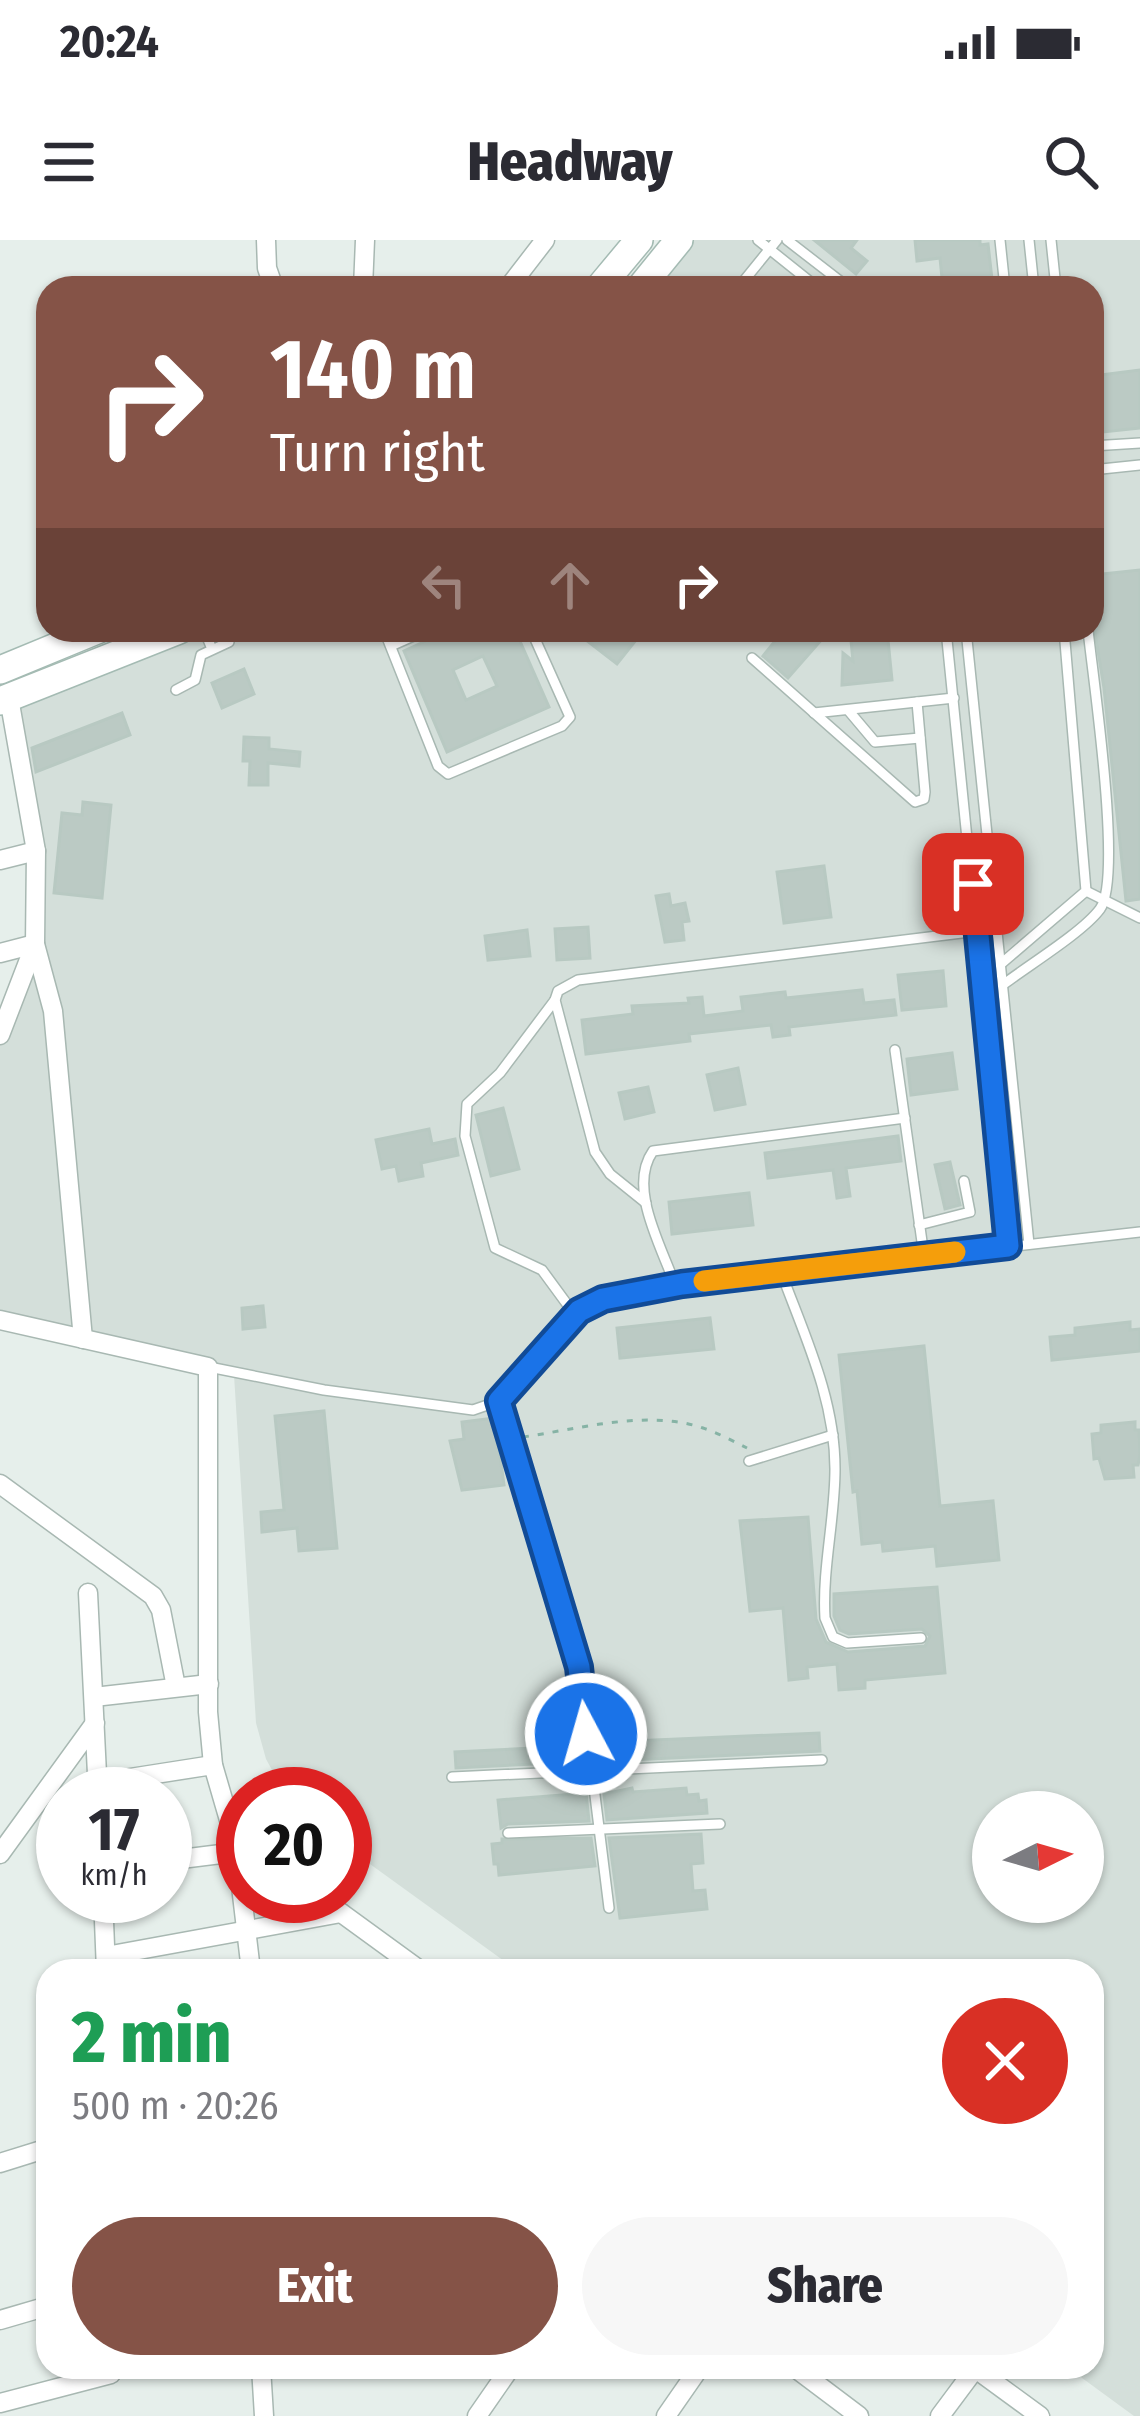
<!DOCTYPE html>
<html lang="en">
<head>
<meta charset="utf-8">
<style>
  body { margin:0; font-family:"Fira Sans Condensed",sans-serif; background:#f7f7f7; color:#2b2b33; height:100vh; display:flex; flex-direction:column; font-size:45px; white-space:nowrap }
  * { box-sizing:border-box; margin:0 }
  p { font-size:39px; color:#7c7c81 }
  .icon { flex:none; width:66px; height:66px; fill:none; stroke:currentColor; stroke-width:2; stroke-linecap:round; stroke-linejoin:round }
  .map { position:relative; flex:1; overflow:hidden }
  .sheet { position:absolute; left:36px; top:1719px; width:1068px; height:420px; display:flex; flex-direction:column; background:#fff; border-radius:36px; box-shadow:0 3px 9px #0004 }
  .sheet>* { flex:none }
  .guide { position:absolute; left:36px; top:36px; width:1068px; height:366px; border-radius:36px; box-shadow:0 3px 9px #0004; background:#855347; color:#fff; overflow:hidden }
  .needle { width:78px; rotate:85deg }
  .tools { position:absolute; left:972px; top:1551px; display:grid; gap:24px }
  .tools a { display:grid; place-items:center; width:132px; height:132px; border-radius:50%; background:#fff; box-shadow:0 3px 9px #0004; font-size:60px }
  .speed { position:absolute; left:36px; top:1527px; display:flex; gap:24px; font-size:60px; font-weight:700; text-align:center }
  .speed>* { display:grid; place-content:center; width:156px; height:156px; border-radius:50%; background:#fff; box-shadow:0 3px 9px #0004; line-height:1 }
  .speed small { font-size:30px; font-weight:400 }
  .speed .limit { border:18px solid #d22; background:#fff; color:#111 }
  .pin { position:absolute; display:grid; place-items:center; width:102px; height:102px; color:#fff; margin:-51px; border-radius:24px; box-shadow:0 6px 18px #0006 }
  .me { position:absolute; width:132px; margin:-66px; rotate:354deg; stroke-linejoin:round; filter:drop-shadow(0 0 9px #0008) }
  .turn { display:flex; align-items:center; gap:42px; height:252px; padding:0 36px; font-size:54px }
  .turn .icon { width:156px; height:156px; stroke-width:2.5 }
  .turn b { display:block; font-size:84px; line-height:102px }
  .lanes { display:flex; align-items:center; height:114px; padding:0 36px; background:#0003; justify-content:center; gap:60px; direction:ltr }
  .lanes .off { opacity:.35 }
  .round { display:grid; place-items:center; flex:none; width:126px; height:126px; border-radius:63px; background:#f7f7f7 }
  .summary { display:flex; align-items:center; justify-content:space-between; height:204px; padding:0 36px }
  h1 { font-size:72px; font-weight:800; line-height:90px; color:#1e9e55 }
  .action { display:flex; gap:24px; margin-top:auto; padding:24px 36px }
  .action a { flex:1; height:138px; border-radius:72px; background:#855347; color:#fff; font-size:48px; font-weight:800; line-height:138px; text-align:center }
  .action a+a { background:#f7f7f7; color:#2b2b33 }
  .status { display:flex; justify-content:space-between; align-items:center; height:84px; padding:0 60px; background:#fff; direction:ltr }
  .status svg { height:33px; fill:currentColor }
  header { display:flex; justify-content:space-between; align-items:center; height:156px; padding:0 36px; background:#fff; font-size:54px; font-weight:800 }
  .map>svg:first-child { display:block }
  .built { fill:#d4dfda; fill-rule:evenodd }
  .building { fill:#bbcac4; stroke:#b8c9c2; stroke-width:3; fill-rule:evenodd }
  .lines { fill:none; stroke-linecap:round; stroke-linejoin:round }
  .lane-casing { stroke:#a8b8b2; stroke-width:12 }
  .street-casing { stroke:#a8b8b2; stroke-width:21 }
  .secondary-casing { stroke:#a4bbb3; stroke-width:30 }
  .path { stroke:#86b3a5; stroke-width:3; stroke-dasharray:6 9; stroke-linecap:butt }
  .lane { stroke:#fff; stroke-width:9 }
  .street { stroke:#fff; stroke-width:18 }
  .secondary { stroke:#fff; stroke-width:27 }
  .route-casing { stroke:#114b97; stroke-width:30 }
  .route { stroke:#1a73e8; stroke-width:21 }
  .slow { stroke:#f59e0b; stroke-width:21 }
</style>
</head>
<body>
<div class="status"><b>20:24</b><svg viewBox="0 0 49 12"><path d="M0 12V9h3v3zM5 12V6h3v6zM10 12V3h3v9zM15 12V0h3v12zM26 1h20v11H26zM47 4h2v5h-2z"/></svg></div>
<header><svg class="icon" aria-label="menu" viewBox="0 0 24 24"><path d="M4 6h16M4 12h16M4 18h16"/></svg>Headway<svg class="icon" aria-label="search" viewBox="0 0 24 24"><circle cx="10" cy="10" r="6"/><path d="M15 15l6 6"/></svg></header>
<div class="map">
<svg width="1140" height="2176" viewBox="0 0 1140 2176">
  <rect width="100%" height="100%" fill="#e6efeb"/>
  <path class="built" d="M 676,0 L 1140,0 L 1140,2176 L 1134,2176 L 1067,2127 L 1092,2127 L 1092,1731 L 518,1731 L 345,1606 L 345,1554 L 285,1554 L 266,1519 L 256,1483 L 234,1135 L 0,1077 L 0,790 L 31,707 L 36,611 L 14,458 L 178,390 L 1092,390 L 1092,48 L 636,48 ZM 993,1572 L 1083,1572 L 1083,1662 L 993,1662 Z"/>
  <g class="building">
    <path d="M 814,0 L 857,0 L 851,8 L 867,21 L 856,34 Z"/>
    <path d="M 915,0 L 980,0 L 980,5 L 988,4 L 993,48 L 943,48 L 940,18 L 917,21 Z"/>
    <path d="M 1140,130 L 1140,188 L 1092,193 L 1092,136 Z"/>
    <path d="M 1140,330 L 1140,659 L 1126,661 L 1104,448 L 1092,374 L 1092,335 Z"/>
    <path d="M 440,390 L 515,390 L 549,467 L 447,512 L 404,411 L 441,394 ZM 483,416 L 497,446 L 466,460 L 453,430 Z"/>
    <path d="M 573,390 L 644,390 L 617,424 Z"/>
    <path d="M 784,390 L 816,390 L 824,397 L 788,438 L 763,416 Z"/>
    <path d="M 850,390 L 887,390 L 892,440 L 842,445 L 843,413 L 853,421 Z"/>
    <path d="M 244,429 L 254,454 L 222,468 L 212,443 Z"/>
    <path d="M 122,473 L 130,495 L 36,532 L 32,508 Z"/>
    <path d="M 244,497 L 269,498 L 269,509 L 300,512 L 299,526 L 268,523 L 268,545 L 249,545 L 250,521 L 243,521 Z"/>
    <path d="M 83,562 L 111,565 L 102,658 L 54,653 L 62,573 L 82,575 Z"/>
    <path d="M 824,626 L 831,677 L 784,683 L 777,632 Z"/>
    <path d="M 669,654 L 671,666 L 685,663 L 689,681 L 682,682 L 684,700 L 665,702 L 656,656 Z"/>
    <path d="M 588,687 L 590,718 L 557,720 L 555,689 Z"/>
    <path d="M 527,690 L 530,716 L 488,720 L 485,696 Z"/>
    <path d="M 943,731 L 946,766 L 902,770 L 898,735 Z"/>
    <path d="M 862,750 L 864,763 L 894,760 L 896,775 L 789,787 L 790,795 L 773,797 L 771,785 L 689,794 L 690,801 L 586,814 L 582,780 L 633,774 L 632,766 L 689,763 L 688,758 L 702,757 L 704,776 L 743,771 L 741,757 L 785,752 L 786,758 Z"/>
    <path d="M 952,813 L 957,849 L 911,855 L 907,819 Z"/>
    <path d="M 738,828 L 745,864 L 715,870 L 707,835 Z"/>
    <path d="M 648,847 L 654,872 L 625,879 L 619,853 Z"/>
    <path d="M 503,868 L 519,929 L 491,936 L 476,875 Z"/>
    <path d="M 429,889 L 432,904 L 455,899 L 458,915 L 421,923 L 423,936 L 399,941 L 396,926 L 382,929 L 376,900 Z"/>
    <path d="M 898,896 L 901,921 L 846,928 L 850,956 L 837,958 L 833,930 L 768,938 L 765,913 Z"/>
    <path d="M 950,922 L 960,965 L 945,969 L 935,925 Z"/>
    <path d="M 749,953 L 753,985 L 672,994 L 669,962 Z"/>
    <path d="M 263,1066 L 265,1087 L 243,1089 L 242,1068 Z"/>
    <path d="M 710,1078 L 714,1109 L 620,1118 L 617,1088 Z"/>
    <path d="M 1130,1082 L 1130,1090 L 1140,1089 L 1140,1111 L 1052,1120 L 1050,1097 L 1075,1095 L 1075,1088 Z"/>
    <path d="M 924,1106 L 940,1266 L 993,1261 L 999,1320 L 937,1326 L 935,1306 L 883,1311 L 882,1302 L 862,1304 L 857,1251 L 853,1252 L 839,1115 Z"/>
    <path d="M 324,1171 L 337,1308 L 299,1311 L 297,1288 L 262,1292 L 261,1272 L 284,1270 L 275,1176 Z"/>
    <path d="M 495,1178 L 504,1245 L 462,1250 L 450,1201 L 464,1199 L 462,1182 Z"/>
    <path d="M 1135,1182 L 1135,1190 L 1139,1190 L 1140,1215 L 1138,1225 L 1133,1225 L 1134,1237 L 1105,1239 L 1099,1218 L 1094,1219 L 1092,1194 L 1101,1193 L 1101,1185 Z"/>
    <path d="M 808,1277 L 816,1379 L 826,1402 L 848,1412 L 925,1406 L 930,1396 L 922,1389 L 849,1394 L 840,1390 L 834,1376 L 834,1354 L 937,1347 L 945,1433 L 865,1440 L 865,1448 L 839,1450 L 837,1424 L 807,1427 L 808,1438 L 789,1440 L 783,1368 L 750,1371 L 740,1281 Z"/>
    <path d="M 629,1466 L 631,1501 L 819,1493 L 820,1511 L 608,1521 L 606,1468 Z"/>
    <path d="M 553,1507 L 554,1523 L 456,1528 L 455,1512 Z"/>
    <path d="M 632,1548 L 633,1552 L 686,1548 L 687,1555 L 698,1554 L 699,1561 L 706,1560 L 707,1573 L 607,1580 L 604,1554 Z"/>
    <path d="M 586,1553 L 589,1581 L 508,1584 L 501,1588 L 498,1560 Z"/>
    <path d="M 701,1594 L 703,1623 L 691,1624 L 693,1651 L 705,1650 L 707,1669 L 620,1678 L 609,1598 Z"/>
    <path d="M 591,1598 L 595,1626 L 499,1635 L 498,1624 L 494,1624 L 492,1604 L 502,1603 L 502,1599 Z"/>
  </g>
  <g class="lines">
    <g class="lane-casing">
      <g id="lane">
        <path d="M 758,0 L 818,48"/>
        <path d="M 787,0 L 849,48"/>
        <path d="M 1000,0 L 1005,48"/>
        <path d="M 1029,0 L 1034,48"/>
        <path d="M 1051,0 L 1056,48"/>
        <path d="M 738,48 L 777,0"/>
        <path d="M 1092,206 L 1140,203"/>
        <path d="M 1092,230 L 1140,225"/>
        <path d="M 204,390 L 212,409"/>
        <path d="M 384,390 L 438,526 L 448,534 L 562,486 L 570,477 L 531,390"/>
        <path d="M 946,390 L 1008,1006"/>
        <path d="M 966,390 L 1029,1004"/>
        <path d="M 391,406 L 427,390"/>
        <path d="M 752,418 L 915,562 L 924,559 L 925,552 L 917,462"/>
        <path d="M 176,450 L 195,440 L 201,415 L 229,402"/>
        <path d="M 848,470 L 875,502 L 920,498"/>
        <path d="M 814,473 L 954,458"/>
        <path d="M 1086,651 L 1140,678"/>
        <path d="M 1002,723 L 1086,651 L 1064,390"/>
        <path d="M 1004,744 C 1029,725 1083,692 1100,669 C 1123,638 1093,438 1088,390"/>
        <path d="M 555,760 L 500,833 L 467,864 L 465,896 L 495,1008 L 542,1030 L 575,1075"/>
        <path d="M 895,810 L 924,1016"/>
        <path d="M 646,963 L 610,934 L 595,912 L 555,760 L 558,751 L 578,740 L 978,691"/>
        <path d="M 919,985 L 970,972 L 964,941"/>
        <path d="M 781,1032 C 805,1097 835,1159 835,1229 C 835,1279 822,1329 825,1378 L 833,1397 L 847,1403 L 921,1398"/>
        <path d="M 675,1045 C 662,1007 627,948 653,911 L 905,878"/>
        <path d="M 209,1127 L 324,1150 L 473,1170 L 499,1161 L 513,1150 L 550,1101 L 579,1071 L 603,1059 L 682,1044 L 1140,992"/>
        <path d="M 499,1161 L 579,1427 L 609,1668"/>
        <path d="M 749,1221 L 833,1195"/>
        <path d="M 452,1537 L 822,1520"/>
        <path d="M 508,1593 L 720,1584"/>
      </g>
    </g>
    <g class="street-casing">
      <g id="street">
        <path d="M 266,0 L 267,28 L 274,48"/>
        <path d="M 363,48 L 365,0"/>
        <path d="M 508,48 L 545,0"/>
        <path d="M 0,620 L 36,611"/>
        <path d="M 0,713 L 35,704 L 53,771 L 83,1099"/>
        <path d="M 0,795 L 35,704 L 36,611 L 9,458"/>
        <path d="M 0,1080 L 208,1127 L 208,1472 L 213,1525 L 236,1604 L 243,1608"/>
        <path d="M 0,1244 L 153,1356 L 161,1370 L 176,1447"/>
        <path d="M 88,1353 L 98,1554"/>
        <path d="M 94,1457 L 209,1444"/>
        <path d="M 98,1543 L 213,1525"/>
        <path d="M 236,1604 L 251,1731"/>
        <path d="M 0,1614 L 95,1483"/>
        <path d="M 165,1621 L 237,1612"/>
        <path d="M 103,1656 L 106,1731"/>
        <path d="M 318,1656 L 421,1731"/>
        <path d="M 106,1716 L 341,1673"/>
        <path d="M 0,1923 L 48,1908"/>
        <path d="M 0,2080 L 48,2066"/>
        <path d="M 261,2127 L 264,2176"/>
        <path d="M 794,2127 L 859,2176"/>
        <path d="M 973,2127 L 1040,2176"/>
        <path d="M 0,2163 L 111,2134"/>
        <path d="M 477,2176 L 511,2127"/>
        <path d="M 666,2176 L 700,2127"/>
        <path d="M 940,2176 L 975,2129"/>
      </g>
    </g>
    <g class="secondary-casing">
      <g id="secondary">
        <path d="M 599,48 L 639,0"/>
        <path d="M 640,48 L 679,0"/>
        <path d="M 0,430 L 97,390"/>
        <path d="M 0,461 L 179,390"/>
      </g>
    </g>
    <g class="path">
      <path d="M 862,48 L 909,39 L 923,48"/>
      <path d="M 523,1197 C 579,1189 648,1169 703,1188 C 718,1193 733,1201 747,1208"/>
    </g>
    <use href="#lane" class="lane"/>
    <use href="#street" class="street"/>
    <use href="#secondary" class="secondary"/>
  </g>
  <g class="lines">
    <g class="route-casing">
      <path id="route" d="M 586,1494 L 579,1427 L 499,1161 L 579,1071 L 603,1059 L 682,1044 L 1008,1006 L 973,644"/>
    </g>
    <use href="#route" class="route"/>
    <path class="slow" d="M 704,1041 L 955,1012"/>
  </g>
</svg>
<div class="tools">
<a><svg class="needle" viewBox="-14 -14 28 28"><path d="M0-13l5 13h-10z" fill="#e53935"/><path d="M0 13l5-13h-10z" fill="#7c7c81"/></svg></a>
</div>
<div class="speed"><div>17<small>km/h</small></div><div class="limit">20</div></div>
<div class="pin" style="left:973px;top:644px;background:#d93025"><svg class="icon" aria-label="arrive" viewBox="0 0 24 24"><path d="M6 21V4h12l-3 4 3 4H6"/></svg></div>
<svg class="me" style="left:586px;top:1494px" viewBox="-20 -20 40 40"><circle r="17" fill="#1a73e8" stroke="#fff" stroke-width="3"/><path d="M0-11L8 9 0 5-8 9z" fill="#fff"/></svg>
<div class="guide">
<div class="turn"><svg class="icon" aria-label="right" viewBox="0 0 24 24"><path d="M7 20v-9h11M14 6l5 5-5 5"/></svg><div><b>140 m</b>Turn right</div></div>
<div class="lanes"><svg class="icon off" aria-label="left" viewBox="0 0 24 24"><path d="M17 20v-9H6M10 6l-5 5 5 5"/></svg><svg class="icon off" aria-label="ahead" viewBox="0 0 24 24"><path d="M12 20V5M6 11l6-6 6 6"/></svg><svg class="icon" aria-label="right" viewBox="0 0 24 24"><path d="M7 20v-9h11M14 6l5 5-5 5"/></svg></div>
</div>
<section class="sheet">
<div class="summary"><div><h1>2 min</h1><p>500 m · 20:26</p></div><a class="round" style="background:#d93025;color:#fff"><svg class="icon" aria-label="close" viewBox="0 0 24 24"><path d="M6 6l12 12M18 6L6 18"/></svg></a></div>
<div class="action"><a>Exit</a><a>Share</a></div>
</section>
</div>
</body>
</html>
